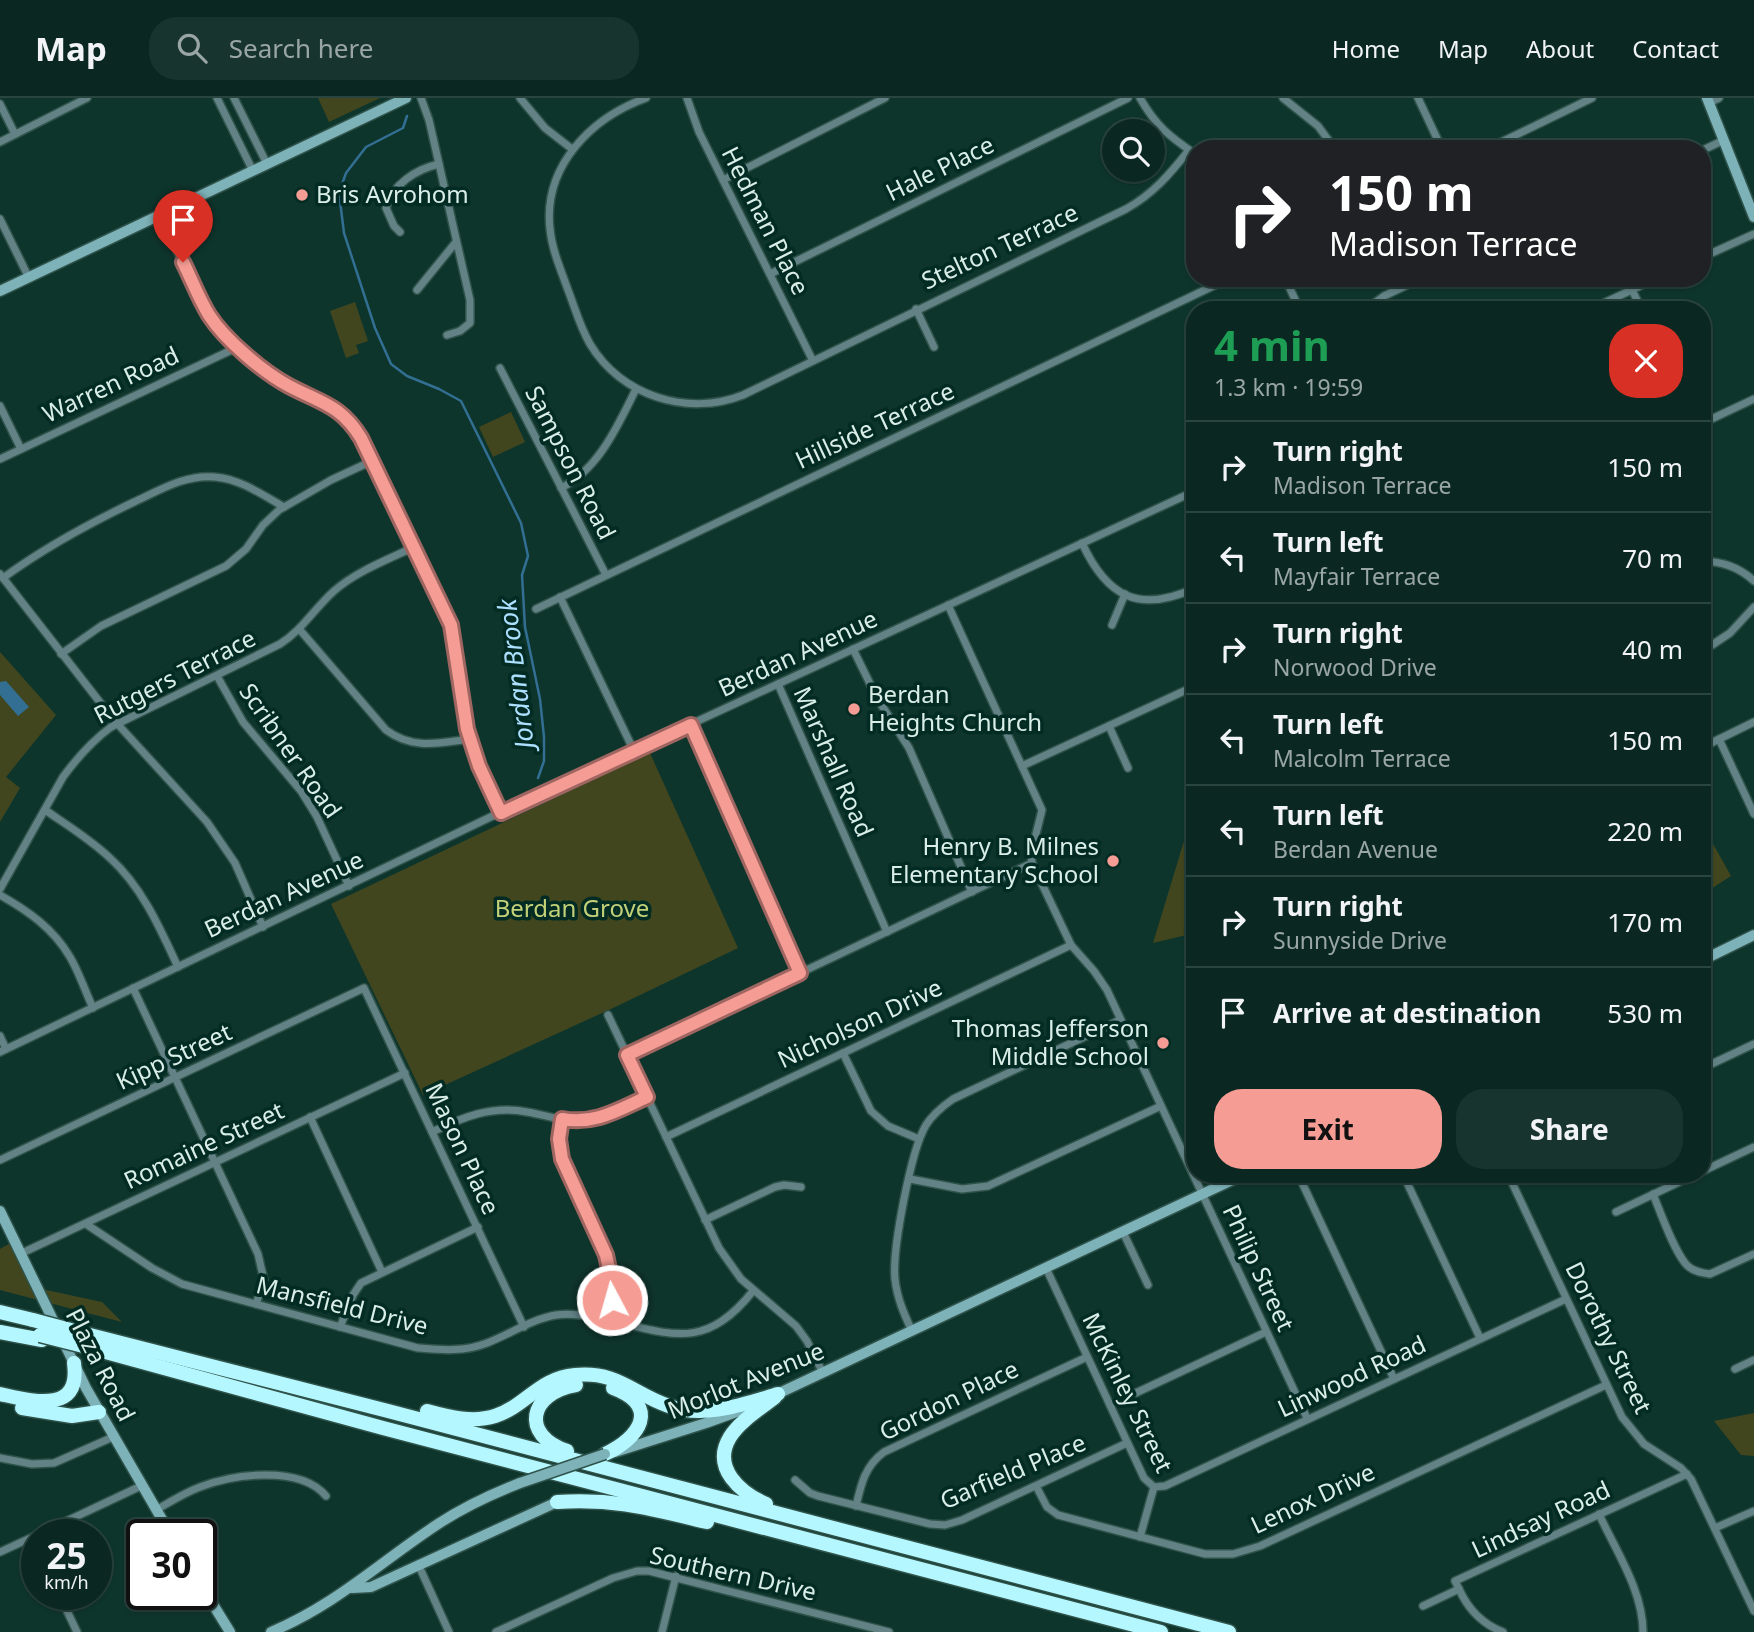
<!DOCTYPE html>
<html lang="en">
<head>
<meta charset="utf-8">
<style>
  body { margin:0; font-family:"Noto Sans",sans-serif; background:#18342e; color:#f1f3f6; height:100vh; display:flex; flex-direction:column; font-size:26px; white-space:nowrap }
  * { box-sizing:border-box; margin:0 }
  p { font-size:23px; color:#99a6a5 }
  .icon { flex:none; width:38px; height:38px; fill:none; stroke:currentColor; stroke-width:2; stroke-linecap:round; stroke-linejoin:round }
  .map { position:relative; flex:1; overflow:hidden }
  .side { position:absolute; left:1186px; top:203px; width:525px; height:882px; display:flex; flex-direction:column; background:#0a2821; border-radius:28px; box-shadow:0 2px 5px #0004,0 0 0 2px #2a443f }
  .side>* { flex:none }
  .hud { position:absolute; left:1186px; top:42px; width:525px; height:147px; border-radius:28px; box-shadow:0 2px 5px #0004,0 0 0 2px #2a443f; background:#202124; color:#fff; overflow:hidden }
  .tools { position:absolute; left:1102px; top:21px; display:grid; gap:14px }
  .tools a { display:grid; place-items:center; width:63px; height:63px; border-radius:50%; background:#0a2821; box-shadow:0 2px 5px #0004,0 0 0 2px #2a443f; font-size:35px }
  .speed { position:absolute; left:21px; top:1421px; display:flex; gap:14px; font-size:35px; font-weight:700; text-align:center }
  .speed>* { display:grid; place-content:center; width:91px; height:91px; border-radius:50%; background:#0a2821; box-shadow:0 2px 5px #0004,0 0 0 2px #2a443f; line-height:1 }
  .speed small { font-size:18px; font-weight:400 }
  .speed .limit { border:4px solid #111; border-radius:10px; background:#fff; color:#111 }
  .pin { position:absolute; display:grid; place-items:center; width:60px; height:60px; color:#fff; margin:-72px -30px; border-radius:50% 50% 50% 0; rotate:-45deg; box-shadow:0 0 7px #0007 }
  .pin .icon { rotate:45deg }
  .me { position:absolute; width:77px; margin:-38px; rotate:354deg; stroke-linejoin:round; filter:drop-shadow(0 0 5px #0008) }
  .turn { display:flex; align-items:center; gap:24px; height:147px; padding:0 28px; font-size:32px }
  .turn .icon { width:91px; height:91px; stroke-width:2.5 }
  .turn b { display:block; font-size:49px; line-height:60px }
  .round { display:grid; place-items:center; flex:none; width:74px; height:74px; border-radius:28px; background:#18342e }
  .overview { display:flex; align-items:center; justify-content:space-between; height:119px; padding:0 28px }
  h1 { font-size:42px; font-weight:700; line-height:52px; color:#1e9e55 }
  .cta { display:flex; gap:14px; margin-top:auto; padding:14px 28px }
  .cta a { flex:1; height:80px; border-radius:28px; background:#f59c94; color:#111; font-size:28px; font-weight:700; line-height:80px; text-align:center }
  .cta a+a { background:#18342e; color:#f1f3f6 }
  ul { padding:0; list-style:none }
  li { display:flex; align-items:center; gap:21px; height:91px; padding:0 28px; border-top:2px solid #2a443f }
  li div { flex:1 }
  li b { display:block; font-size:26px }
  li em { font-style:normal }
  header { display:flex; align-items:center; gap:42px; box-sizing:border-box; height:98px; padding:0 35px; background:#0a2821; border-bottom:2px solid #2a443f }
  header strong { font-size:33px }
  nav { display:flex; gap:38px; margin-inline-start:auto; font-size:24px }
  .search { width:490px; height:63px; background:#18342e; display:flex; align-items:center; gap:18px; box-sizing:border-box; padding:0 24px; border-radius:28px; color:#99a6a5; font-size:26px }
  .map>svg:first-child { display:block }
  .green { fill:#41461e }
  .water { fill:#326f92 }
  .lines { fill:none; stroke-linecap:round; stroke-linejoin:round }
  .stream { stroke:#326f92; stroke-width:2.5 }
  .street-casing { stroke:#2f534a; stroke-width:10 }
  .secondary-casing { stroke:#2f534a; stroke-width:13 }
  .highway-casing { stroke:#2f534a; stroke-width:17 }
  .street { stroke:#628286; stroke-width:7 }
  .secondary { stroke:#7db2b9; stroke-width:10 }
  .highway { stroke:#b5f7ff; stroke-width:14 }
  .secondary-bridge-casing { stroke:#2f534a; stroke-width:13; stroke-linecap:butt }
  .highway-bridge-casing { stroke:#2f534a; stroke-width:17; stroke-linecap:butt }
  .secondary-bridge { stroke:#7db2b9; stroke-width:10 }
  .highway-bridge { stroke:#b5f7ff; stroke-width:14 }
  .route-casing { stroke:#9f6560; stroke-width:18 }
  .route { stroke:#f59c94; stroke-width:12 }
  .poi-dot { fill:#f59c94; stroke:#022b23; stroke-width:2.5 }
  .labels { text-anchor:middle; stroke-width:7; stroke-linejoin:round; paint-order:stroke }
  .street-label { font-size:24px; fill:#daeee8; stroke:#022b23 }
  .poi-label { font-size:24px; fill:#daeee8; stroke:#022b23; text-anchor:start }
  .park-label { font-size:24px; fill:#c3d078; stroke:#022b23 }
  .water-label { font-size:26px; font-style:italic; fill:#ade0ff; stroke:#022b23 }
</style>
</head>
<body>
<header>
<strong>Map</strong>
<div class="search"><svg class="icon" aria-label="search" viewBox="0 0 24 24"><circle cx="10" cy="10" r="6"/><path d="M15 15l6 6"/></svg>Search here</div>
<nav><a>Home</a><a>Map</a><a>About</a><a>Contact</a></nav>
</header>
<div class="map">
<svg width="1754" height="1534" viewBox="0 0 1754 1534">
  <rect width="100%" height="100%" fill="#0e352c"/>
  <g class="green">
    <path d="M 318,0 L 380,0 L 329,24 Z"/>
    <path d="M 355,204 L 368,243 L 356,247 L 359,255 L 346,260 L 330,213 Z"/>
    <path d="M 511,314 L 525,344 L 493,359 L 479,329 Z"/>
    <path d="M 0,554 L 56,617 L 6,679 L 20,690 L 0,724 Z"/>
    <path d="M 650,655 L 738,850 L 613,910 L 423,997 L 331,806 Z"/>
    <path d="M 1195,707 L 1195,835 L 1153,845 Z"/>
    <path d="M 1703,728 L 1731,778 L 1703,796 Z"/>
    <path d="M 14,1143 L 37,1190 L 102,1204 L 122,1224 L 0,1192 L 0,1151 Z"/>
    <path d="M 1754,1315 L 1754,1358 L 1741,1357 L 1714,1323 Z"/>
  </g>
  <path class="water" d="M 6,583 L 29,609 L 18,618 L 0,597 L 0,584 Z"/>
  <g class="lines">
    <path class="stream" d="M 407,18 L 403,30 L 366,49 L 346,75 L 339,95 L 344,135 L 375,230 L 391,266 L 407,278 L 439,291 L 461,303 L 521,425 L 528,458 L 522,477 L 525,529 L 540,601 L 544,639 L 544,663 L 538,680"/>
    <g class="street-casing">
      <g id="street">
        <path d="M 217,0 L 253,73"/>
        <path d="M 234,0 L 267,66"/>
        <path d="M 421,0 L 429,22 L 470,202 L 470,225 L 460,233 L 447,237"/>
        <path d="M 520,0 L 545,30 L 572,51"/>
        <path d="M 646,0 C 591,20 543,68 550,131 C 552,152 561,172 568,192 C 575,210 580,229 590,246 C 621,298 688,319 743,297 L 1126,111 C 1153,96 1170,76 1189,52"/>
        <path d="M 687,0 L 699,34 L 812,261"/>
        <path d="M 1140,0 C 1156,28 1169,38 1195,56"/>
        <path d="M 1283,0 L 1318,28 L 1335,51"/>
        <path d="M 1418,0 L 1442,51"/>
        <path d="M 1709,5 L 1719,0"/>
        <path d="M 0,6 L 15,36"/>
        <path d="M 0,44 L 87,0"/>
        <path d="M 1487,51 L 1592,0"/>
        <path d="M 1703,52 L 1724,42"/>
        <path d="M 723,82 L 885,0"/>
        <path d="M 161,116 C 178,152 192,195 216,227 C 231,247 255,265 276,279 C 311,303 337,300 361,340 L 445,512 L 455,545 L 467,631 L 479,668 L 501,714"/>
        <path d="M 0,121 L 28,178"/>
        <path d="M 400,134 L 394,128 L 386,110 C 392,86 417,71 439,66"/>
        <path d="M 1703,159 L 1754,136"/>
        <path d="M 770,176 L 1128,0"/>
        <path d="M 1285,180 L 1300,212"/>
        <path d="M 417,192 L 456,144"/>
        <path d="M 1632,192 L 1642,212"/>
        <path d="M 916,211 L 934,249"/>
        <path d="M 1365,212 L 1384,198 L 1422,180"/>
        <path d="M 1589,212 L 1657,180"/>
        <path d="M 500,270 L 606,477"/>
        <path d="M 0,308 L 21,351"/>
        <path d="M 1703,325 L 1754,301"/>
        <path d="M 0,361 L 238,249"/>
        <path d="M 561,390 C 599,371 618,327 636,291"/>
        <path d="M 1082,445 C 1107,499 1139,516 1195,490"/>
        <path d="M 1703,463 C 1723,464 1739,469 1754,483"/>
        <path d="M 0,476 L 113,621 L 207,724 L 235,765 L 263,829"/>
        <path d="M 3,480 C 44,450 88,426 134,404 C 160,392 186,376 215,379 C 240,381 263,397 284,409"/>
        <path d="M 560,499 L 634,653"/>
        <path d="M 948,507 L 1042,712 L 1031,756 L 1032,765 L 1071,847 L 1094,873 L 1107,892 L 1307,1320"/>
        <path d="M 536,511 L 1230,180"/>
        <path d="M 1112,527 L 1125,496"/>
        <path d="M 300,532 L 386,632 C 413,652 439,645 470,641"/>
        <path d="M 853,551 L 877,600 L 909,650 L 972,794"/>
        <path d="M 1703,553 L 1730,535 L 1754,509"/>
        <path d="M 61,556 L 101,528 L 226,468 L 246,451 L 263,427 L 279,412 L 331,382 L 372,363"/>
        <path d="M 217,578 L 243,624 L 301,693 L 317,719 L 349,788"/>
        <path d="M 778,586 L 887,834"/>
        <path d="M 691,627 L 800,875"/>
        <path d="M 1109,628 L 1128,670"/>
        <path d="M 1719,641 L 1754,716"/>
        <path d="M 1703,649 L 1754,624"/>
        <path d="M 1022,668 L 1195,588"/>
        <path d="M 45,712 C 67,727 90,741 110,760 C 142,789 160,830 178,869"/>
        <path d="M 0,791 L 63,679 C 77,660 92,643 111,629 L 280,546 C 302,532 314,511 334,493 C 357,473 387,462 414,449"/>
        <path d="M 0,797 C 28,813 53,830 70,859 C 79,874 85,893 93,910"/>
        <path d="M 133,890 L 258,1156 L 264,1182 L 256,1206"/>
        <path d="M 608,917 L 719,1150 L 741,1181 L 796,1228 L 807,1243 L 823,1275"/>
        <path d="M 0,938 L 6,951"/>
        <path d="M 0,954 L 501,714 L 1195,393"/>
        <path d="M 843,955 L 871,1013 L 888,1028 L 919,1041"/>
        <path d="M 627,957 L 1032,765"/>
        <path d="M 1703,970 L 1754,946"/>
        <path d="M 310,1019 L 382,1174"/>
        <path d="M 562,1021 L 559,1041 L 562,1061 L 606,1157 C 613,1181 613,1199 606,1222"/>
        <path d="M 432,1034 C 463,1019 492,1007 527,1014 C 546,1017 566,1025 586,1023 C 607,1021 628,1007 647,999"/>
        <path d="M 666,1039 L 1071,847"/>
        <path d="M 0,1062 L 364,890 L 524,1229"/>
        <path d="M 1703,1073 L 1754,1049"/>
        <path d="M 1298,1076 L 1394,1281"/>
        <path d="M 1403,1076 L 1480,1240"/>
        <path d="M 1508,1076 L 1622,1319 L 1644,1346 L 1681,1370 L 1691,1381 L 1754,1513"/>
        <path d="M 910,1081 L 962,1091 L 988,1088 L 1161,1008"/>
        <path d="M 1653,1096 C 1660,1113 1676,1159 1689,1169 C 1695,1174 1702,1175 1710,1176 L 1754,1156"/>
        <path d="M 1616,1114 L 1696,1076"/>
        <path d="M 705,1122 L 775,1089 L 784,1087 L 801,1089"/>
        <path d="M 86,1126 L 152,1170 L 182,1186 L 418,1250 C 442,1252 464,1254 487,1245 C 510,1236 532,1221 556,1217 C 573,1215 588,1218 604,1221 C 671,1236 704,1254 753,1193"/>
        <path d="M 1123,1134 L 1148,1187"/>
        <path d="M 20,1156 L 405,975"/>
        <path d="M 1046,1170 L 1144,1380 L 1154,1389"/>
        <path d="M 340,1229 L 353,1197 L 361,1185 L 478,1129"/>
        <path d="M 912,1233 C 904,1216 897,1200 895,1181 C 892,1152 911,1052 926,1027 C 933,1016 943,1008 953,1001 L 1120,922"/>
        <path d="M 1735,1271 L 1754,1262"/>
        <path d="M 1110,1307 L 1266,1234"/>
        <path d="M 0,1360 L 32,1366 L 54,1365 L 113,1339"/>
        <path d="M 795,1382 L 810,1395 L 818,1398 L 930,1426 L 945,1427 L 962,1422 L 1127,1345"/>
        <path d="M 1036,1388 L 1047,1409 L 1058,1417 L 1205,1456 L 1233,1456 L 1260,1448 L 1606,1287"/>
        <path d="M 1154,1389 L 1165,1388 L 1566,1201"/>
        <path d="M 856,1408 C 861,1386 865,1368 884,1354 L 1087,1259"/>
        <path d="M 156,1412 C 170,1404 184,1395 200,1389 C 234,1376 300,1367 326,1398"/>
        <path d="M 1599,1416 C 1616,1453 1643,1493 1643,1534"/>
        <path d="M 1715,1430 L 1754,1413"/>
        <path d="M 37,1437 L 141,1388"/>
        <path d="M 1140,1439 L 1154,1389"/>
        <path d="M 0,1454 L 37,1437"/>
        <path d="M 418,1466 L 449,1534"/>
        <path d="M 1459,1491 C 1468,1511 1482,1526 1503,1534"/>
        <path d="M 59,1496 L 77,1534"/>
        <path d="M 1423,1508 L 1459,1491 L 1455,1483 L 1687,1376"/>
        <path d="M 496,1534 L 613,1480 L 637,1473 L 649,1473 L 889,1534"/>
        <path d="M 662,1534 L 676,1478"/>
      </g>
    </g>
    <g class="secondary-casing">
      <g id="secondary">
        <path d="M 1707,0 L 1754,119"/>
        <path d="M 0,193 L 406,0"/>
        <path d="M 1703,862 L 1754,837"/>
        <path d="M 0,1113 L 86,1290 L 171,1437"/>
        <path d="M 773,1298 L 1245,1076"/>
        <path d="M 615,1354 L 706,1325 L 742,1312"/>
        <path d="M 201,1487 L 230,1534"/>
        <path d="M 352,1490 L 371,1489 L 557,1404"/>
        <path d="M 271,1534 C 337,1506 380,1464 438,1426 C 464,1409 492,1396 520,1385"/>
      </g>
    </g>
    <g class="highway-casing">
      <g id="highway">
        <path d="M 0,1214 L 33,1222"/>
        <path d="M 0,1234 L 42,1242"/>
        <path d="M 82,1235 L 388,1313 L 1229,1534"/>
        <path d="M 91,1250 L 383,1330 L 1161,1534"/>
        <path d="M 0,1296 C 32,1303 81,1317 74,1265"/>
        <path d="M 22,1310 L 72,1318 L 99,1314"/>
        <path d="M 427,1313 C 449,1319 473,1325 495,1318 C 526,1308 539,1280 575,1277 C 618,1273 633,1296 669,1308 C 704,1321 744,1306 778,1296"/>
        <path d="M 567,1353 C 520,1337 529,1295 576,1287"/>
        <path d="M 605,1356 C 640,1340 661,1308 613,1290"/>
        <path d="M 557,1404 C 614,1400 652,1411 707,1424"/>
        <path d="M 766,1406 C 741,1395 711,1370 730,1339 C 740,1323 760,1311 775,1299"/>
      </g>
    </g>
    <use href="#street" class="street"/>
    <use href="#secondary" class="secondary"/>
    <use href="#highway" class="highway"/>
    <g class="secondary-bridge-casing">
      <path id="secondary-bridge" d="M 520,1385 L 605,1356"/>
    </g>
    <g class="highway-bridge-casing">
      <g id="highway-bridge">
        <path d="M 33,1222 L 82,1235"/>
        <path d="M 40,1237 L 91,1250"/>
      </g>
    </g>
    <use href="#secondary-bridge" class="secondary-bridge"/>
    <use href="#highway-bridge" class="highway-bridge"/>
  </g>
  <g class="lines">
    <g class="route-casing">
      <path id="route" d="M 183,164 C 192,182 199,201 209,217 C 225,242 263,274 289,288 C 321,305 341,307 361,340 L 451,527 L 467,631 L 479,668 L 501,715 L 691,627 L 800,875 L 627,957 L 647,999 C 618,1012 595,1027 562,1021 L 559,1041 L 562,1061 L 606,1157 L 612,1185 L 612,1202"/>
    </g>
    <use href="#route" class="route"/>
  </g>
  <g class="poi-dot">
    <circle cx="302" cy="97" r="7"/>
    <circle cx="854" cy="611" r="7"/>
    <circle cx="1113" cy="763" r="7"/>
    <circle cx="1163" cy="945" r="7"/>
  </g>
  <g class="labels">
    <g class="street-label">
      <text transform="translate(940 71) rotate(-26)" y="8">Hale Place</text>
      <text transform="translate(765 123) rotate(63)" y="8">Hedman Place</text>
      <text transform="translate(1000 149) rotate(-25)" y="8">Stelton Terrace</text>
      <text transform="translate(111 287) rotate(-25)" y="8">Warren Road</text>
      <text transform="translate(875 328) rotate(-25)" y="8">Hillside Terrace</text>
      <text transform="translate(570 365) rotate(63)" y="8">Sampson Road</text>
      <text transform="translate(798 556) rotate(-25)" y="8">Berdan Avenue</text>
      <text transform="translate(175 579) rotate(-27)" y="8">Rutgers Terrace</text>
      <text transform="translate(290 653) rotate(55)" y="8">Scribner Road</text>
      <text transform="translate(833 664) rotate(66)" y="8">Marshall Road</text>
      <text transform="translate(284 797) rotate(-25)" y="8">Berdan Avenue</text>
      <text transform="translate(860 926) rotate(-25)" y="8">Nicholson Drive</text>
      <text transform="translate(174 959) rotate(-25)" y="8">Kipp Street</text>
      <text transform="translate(204 1048) rotate(-25)" y="8">Romaine Street</text>
      <text transform="translate(462 1051) rotate(65)" y="8">Mason Place</text>
      <text transform="translate(1258 1170) rotate(65)" y="8">Philip Street</text>
      <text transform="translate(342 1208) rotate(14)" y="8">Mansfield Drive</text>
      <text transform="translate(1608 1240) rotate(64)" y="8">Dorothy Street</text>
      <text transform="translate(100 1267) rotate(63)" y="8">Plaza Road</text>
      <text transform="translate(1352 1279) rotate(-25)" y="8">Linwood Road</text>
      <text transform="translate(746 1283) rotate(-22)" y="8">Morlot Avenue</text>
      <text transform="translate(1127 1295) rotate(64)" y="8">McKinley Street</text>
      <text transform="translate(949 1303) rotate(-26)" y="8">Gordon Place</text>
      <text transform="translate(1013 1374) rotate(-23)" y="8">Garfield Place</text>
      <text transform="translate(1313 1401) rotate(-25)" y="8">Lenox Drive</text>
      <text transform="translate(1541 1422) rotate(-25)" y="8">Lindsay Road</text>
      <text transform="translate(733 1476) rotate(13)" y="8">Southern Drive</text>
    </g>
    <g class="poi-label">
      <text x="316" y="105">Bris Avrohom</text>
      <text x="868" y="605">Berdan<tspan x="868" dy="28">Heights Church</tspan></text>
      <text x="1099" y="757" text-anchor="end">Henry B. Milnes<tspan x="1099" dy="28">Elementary School</tspan></text>
      <text x="1149" y="939" text-anchor="end">Thomas Jefferson<tspan x="1149" dy="28">Middle School</tspan></text>
    </g>
    <g class="park-label">
      <text x="572" y="819">Berdan Grove</text>
    </g>
    <g class="water-label">
      <text transform="translate(516 576) rotate(-97)" y="9">Jordan Brook</text>
    </g>
  </g>
</svg>
<div class="tools">
<a><svg class="icon" aria-label="search" viewBox="0 0 24 24"><circle cx="10" cy="10" r="6"/><path d="M15 15l6 6"/></svg></a>
</div>
<div class="speed"><div>25<small>km/h</small></div><div class="limit">30</div></div>
<div class="pin" style="left:183px;top:164px;background:#d93025"><svg class="icon" aria-label="arrive" viewBox="0 0 24 24"><path d="M6 21V4h12l-3 4 3 4H6"/></svg></div>
<svg class="me" style="left:612px;top:1202px" viewBox="-20 -20 40 40"><circle r="17" fill="#f59c94" stroke="#fff" stroke-width="3"/><path d="M0-11L8 9 0 5-8 9z" fill="#fff"/></svg>
<div class="hud">
<div class="turn"><svg class="icon" aria-label="right" viewBox="0 0 24 24"><path d="M7 20v-9h11M14 6l5 5-5 5"/></svg><div><b>150 m</b>Madison Terrace</div></div>
</div>
<section class="side">
<div class="overview"><div><h1>4 min</h1><p>1.3 km · 19:59</p></div><a class="round" style="background:#d93025;color:#fff"><svg class="icon" aria-label="close" viewBox="0 0 24 24"><path d="M6 6l12 12M18 6L6 18"/></svg></a></div>
<ul>
<li><svg class="icon" aria-label="right" viewBox="0 0 24 24"><path d="M7 20v-9h11M14 6l5 5-5 5"/></svg><div><b>Turn right</b><p>Madison Terrace</p></div><em>150 m</em></li>
<li><svg class="icon" aria-label="left" viewBox="0 0 24 24"><path d="M17 20v-9H6M10 6l-5 5 5 5"/></svg><div><b>Turn left</b><p>Mayfair Terrace</p></div><em>70 m</em></li>
<li><svg class="icon" aria-label="right" viewBox="0 0 24 24"><path d="M7 20v-9h11M14 6l5 5-5 5"/></svg><div><b>Turn right</b><p>Norwood Drive</p></div><em>40 m</em></li>
<li><svg class="icon" aria-label="left" viewBox="0 0 24 24"><path d="M17 20v-9H6M10 6l-5 5 5 5"/></svg><div><b>Turn left</b><p>Malcolm Terrace</p></div><em>150 m</em></li>
<li><svg class="icon" aria-label="left" viewBox="0 0 24 24"><path d="M17 20v-9H6M10 6l-5 5 5 5"/></svg><div><b>Turn left</b><p>Berdan Avenue</p></div><em>220 m</em></li>
<li><svg class="icon" aria-label="right" viewBox="0 0 24 24"><path d="M7 20v-9h11M14 6l5 5-5 5"/></svg><div><b>Turn right</b><p>Sunnyside Drive</p></div><em>170 m</em></li>
<li><svg class="icon" aria-label="arrive" viewBox="0 0 24 24"><path d="M6 21V4h12l-3 4 3 4H6"/></svg><div><b>Arrive at destination</b></div><em>530 m</em></li>
</ul>
<div class="cta"><a>Exit</a><a>Share</a></div>
</section>
</div>
</body>
</html>
